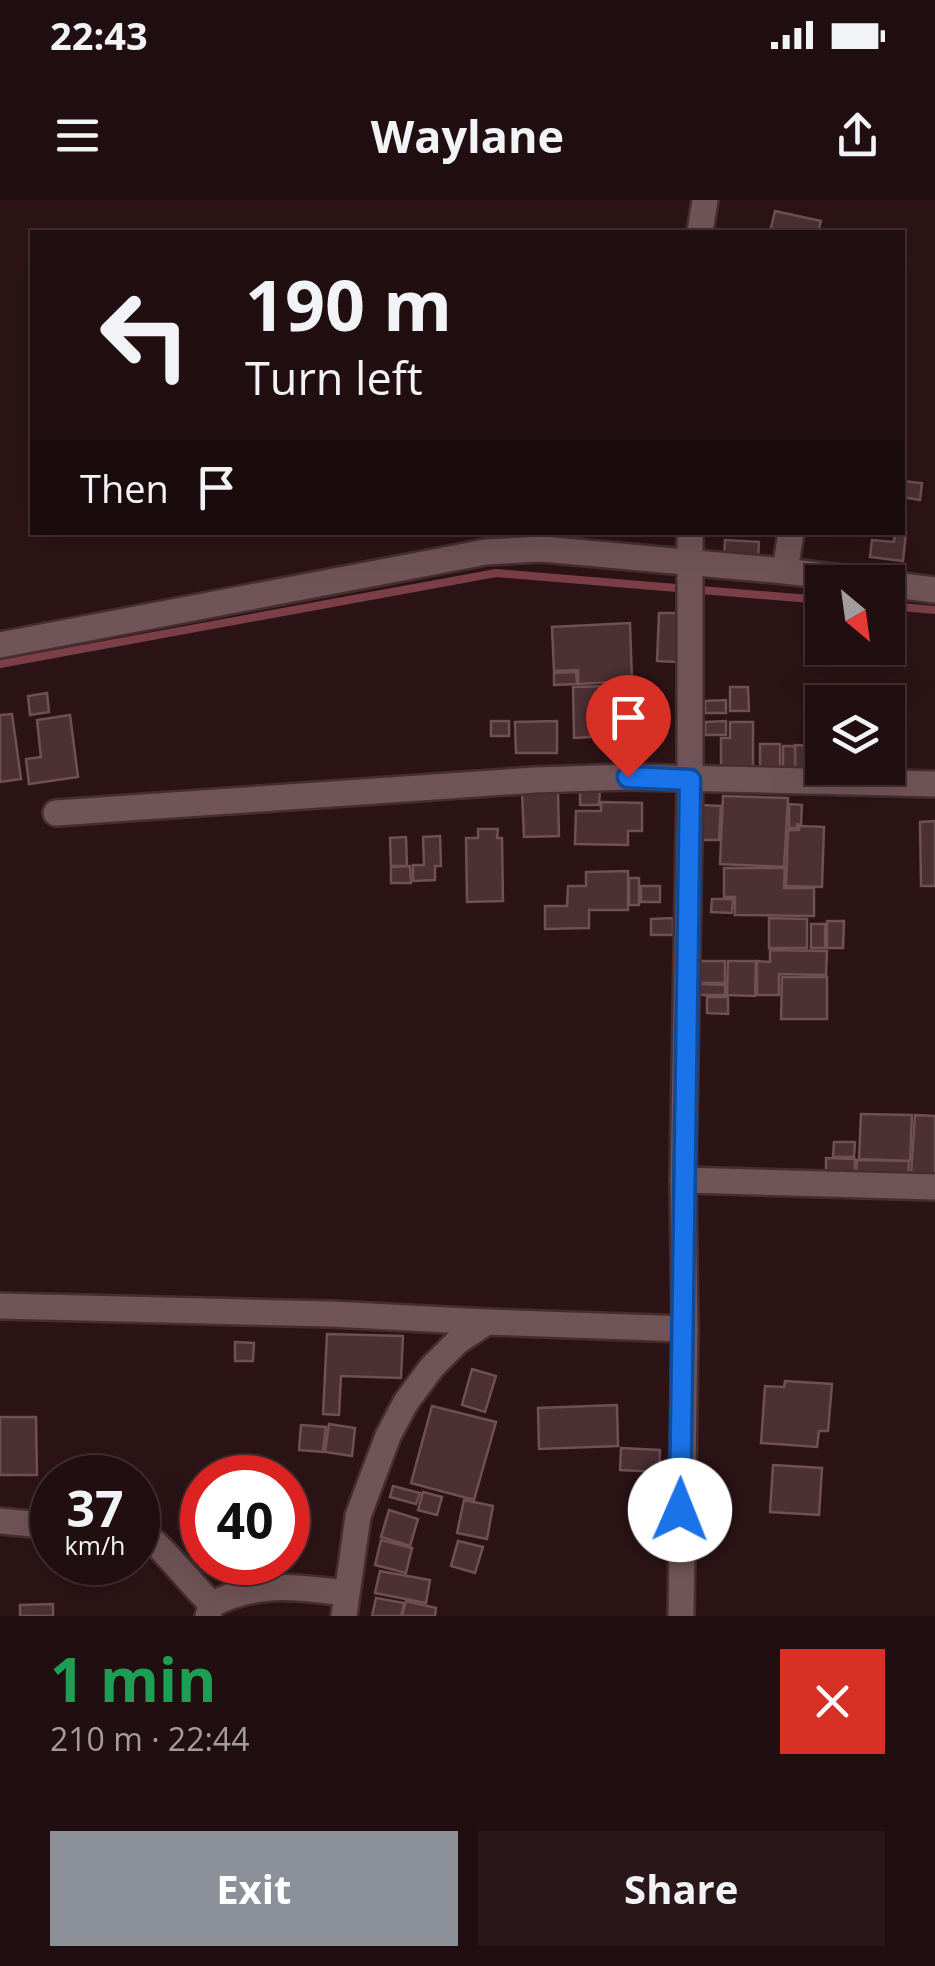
<!DOCTYPE html>
<html lang="en">
<head>
<meta charset="utf-8">
<style>
  body { margin:0; font-family:"Open Sans",sans-serif; background:#291719; color:#f1f3f6; height:100vh; display:flex; flex-direction:column; font-size:38px; white-space:nowrap }
  * { box-sizing:border-box; margin:0 }
  p { font-size:32px; color:#a29c9f }
  .icon { flex:none; width:55px; height:55px; fill:none; stroke:currentColor; stroke-width:2; stroke-linecap:round; stroke-linejoin:round }
  .map { position:relative; height:1416px; overflow:hidden }
  .sheet { display:flex; flex-direction:column; background:#210e10; flex:1 }
  .sheet>* { flex:none }
  .hud { position:absolute; left:30px; top:30px; width:875px; height:305px; border-radius:0px; box-shadow:0 10px 40px #0002,0 0 0 2px #3e2e30; background:#210e10; color:#f1f3f6; overflow:hidden }
  .needle { width:65px; rotate:151deg }
  .fabs { position:absolute; left:805px; top:365px; display:grid; gap:20px }
  .fabs a { display:grid; place-items:center; width:100px; height:100px; border-radius:0px; background:#210e10; box-shadow:0 10px 40px #0002,0 0 0 2px #3e2e30; font-size:50px }
  .speed { position:absolute; left:30px; top:1255px; display:flex; gap:20px; font-size:50px; font-weight:700; text-align:center }
  .speed>* { display:grid; place-content:center; width:130px; height:130px; border-radius:50%; background:#210e10; box-shadow:0 10px 40px #0002,0 0 0 2px #3e2e30; line-height:1 }
  .speed small { font-size:25px; font-weight:400 }
  .speed .limit { border:15px solid #d22; background:#fff; color:#111 }
  .pin { position:absolute; display:grid; place-items:center; width:85px; height:85px; color:#fff; margin:-102px -42px; border-radius:50% 50% 50% 0; rotate:-45deg; box-shadow:0 0 10px #0007 }
  .pin .icon { rotate:45deg }
  .me { position:absolute; width:110px; margin:-55px; rotate:1deg; stroke-linejoin:round; filter:drop-shadow(0 0 8px #0008) }
  .turn { display:flex; align-items:center; gap:35px; height:210px; padding:0 50px; font-size:45px }
  .turn .icon { width:130px; height:130px; stroke-width:2.5 }
  .turn b { display:block; font-size:70px; line-height:85px }
  .then { display:flex; align-items:center; height:95px; padding:0 50px; background:#0003; gap:20px; font-size:38px }
  .round { display:grid; place-items:center; flex:none; width:105px; height:105px; border-radius:0px; background:#291719 }
  .summary { display:flex; align-items:center; justify-content:space-between; height:170px; padding:0 50px }
  h1 { font-size:60px; font-weight:700; line-height:75px; color:#1e9e55 }
  .button { display:flex; gap:20px; margin-top:auto; padding:20px 50px }
  .button a { flex:1; height:115px; border-radius:0px; background:#8c9099; color:#fff; font-size:40px; font-weight:700; line-height:115px; text-align:center }
  .button a+a { background:#291719; color:#f1f3f6 }
  .status { display:flex; justify-content:space-between; align-items:center; height:70px; padding:0 50px; background:#210e10; direction:ltr }
  .status svg { height:28px; fill:currentColor }
  header { display:flex; justify-content:space-between; align-items:center; height:130px; padding:0 50px; background:#210e10; font-size:45px; font-weight:700 }
  .map>svg:first-child { display:block }
  .lines { fill:none; stroke-linecap:round; stroke-linejoin:round }
  .stream { stroke:#7c3e47; stroke-width:8 }
  .building { fill:#4c3033; stroke:#6f5053; stroke-width:2.5 }
  .minor-casing { stroke:#462e30; stroke-width:30 }
  .minor { stroke:#715457; stroke-width:25 }
  .route-casing { stroke:#114b97; stroke-width:25 }
  .route { stroke:#1a73e8; stroke-width:18 }
</style>
</head>
<body>
<div class="status"><b>22:43</b><svg viewBox="0 0 49 12"><path d="M0 12V9h3v3zM5 12V6h3v6zM10 12V3h3v9zM15 12V0h3v12zM26 1h20v11H26zM47 4h2v5h-2z"/></svg></div>
<header><svg class="icon" aria-label="menu" viewBox="0 0 24 24"><path d="M4 6h16M4 12h16M4 18h16"/></svg>Waylane<svg class="icon" aria-label="share" viewBox="0 0 24 24"><path d="M12 15V3M7 8l5-5 5 5M5 13v7h14v-7"/></svg></header>
<div class="map">
<svg width="935" height="1416" viewBox="0 0 935 1416">
  <rect width="100%" height="100%" fill="#2c1316"/>
  <g class="lines">
    <g class="stream">
      <path d="M 888,406 L 935,410"/>
      <path d="M 0,464 L 496,373 L 822,400"/>
    </g>
  </g>
  <g class="building">
    <path d="M 775,11 L 821,21 L 818,32 L 770,32 Z"/>
    <path d="M 902,281 L 922,283 L 920,300 L 902,297 Z"/>
    <path d="M 895,332 L 906,333 L 903,361 L 870,357 L 872,340 L 894,342 Z"/>
    <path d="M 725,340 L 759,342 L 758,358 L 724,355 Z"/>
    <path d="M 659,413 L 678,413 L 676,462 L 657,461 Z"/>
    <path d="M 630,423 L 632,481 L 578,484 L 578,470 L 554,471 L 552,427 Z"/>
    <path d="M 576,472 L 577,484 L 554,485 L 554,473 Z"/>
    <path d="M 609,486 L 610,536 L 574,538 L 573,487 Z"/>
    <path d="M 730,487 L 748,487 L 749,511 L 730,511 Z"/>
    <path d="M 47,493 L 49,512 L 30,515 L 28,496 Z"/>
    <path d="M 611,495 L 633,495 L 634,535 L 612,535 Z"/>
    <path d="M 726,500 L 726,513 L 705,513 L 705,501 Z"/>
    <path d="M 12,514 L 21,579 L 0,582 L 0,515 Z"/>
    <path d="M 70,515 L 78,577 L 29,584 L 26,559 L 41,557 L 37,520 Z"/>
    <rect x="491" y="521" width="18" height="15"/>
    <path d="M 557,521 L 557,553 L 516,553 L 515,522 Z"/>
    <path d="M 726,521 L 726,535 L 705,535 L 705,522 Z"/>
    <path d="M 730,522 L 753,522 L 753,570 L 721,570 L 721,538 L 730,538 Z"/>
    <path d="M 760,544 L 780,544 L 780,568 L 760,569 Z"/>
    <path d="M 795,545 L 820,546 L 820,572 L 795,571 Z"/>
    <rect x="783" y="546" width="12" height="25"/>
    <path d="M 580,589 L 600,589 L 599,605 L 580,605 Z"/>
    <path d="M 558,592 L 559,636 L 524,637 L 522,593 Z"/>
    <path d="M 723,596 L 788,598 L 784,667 L 720,664 Z"/>
    <path d="M 601,602 L 642,603 L 642,631 L 628,631 L 628,645 L 575,644 L 576,611 L 601,611 Z"/>
    <path d="M 789,604 L 802,605 L 801,625 L 797,624 L 797,628 L 789,628 Z"/>
    <path d="M 702,605 L 721,606 L 719,640 L 701,640 Z"/>
    <path d="M 935,621 L 935,686 L 921,686 L 920,622 Z"/>
    <path d="M 799,626 L 824,627 L 822,687 L 786,686 L 788,630 L 799,630 Z"/>
    <path d="M 478,629 L 498,629 L 497,638 L 502,638 L 503,701 L 467,702 L 466,638 L 478,638 Z"/>
    <path d="M 440,636 L 441,666 L 435,666 L 435,680 L 413,681 L 413,665 L 424,665 L 423,637 Z"/>
    <path d="M 406,637 L 407,666 L 391,666 L 390,638 Z"/>
    <path d="M 410,666 L 411,683 L 391,683 L 391,667 Z"/>
    <path d="M 724,668 L 785,668 L 784,688 L 814,688 L 814,716 L 735,715 L 735,697 L 724,697 Z"/>
    <path d="M 628,671 L 628,710 L 589,710 L 589,728 L 545,729 L 545,706 L 567,706 L 568,686 L 586,686 L 586,672 Z"/>
    <rect x="629" y="678" width="10" height="27"/>
    <rect x="641" y="686" width="19" height="16"/>
    <path d="M 712,699 L 733,699 L 732,713 L 711,712 Z"/>
    <path d="M 673,718 L 673,735 L 651,735 L 651,719 Z"/>
    <path d="M 769,718 L 807,719 L 807,748 L 769,748 Z"/>
    <path d="M 827,721 L 844,721 L 843,748 L 827,748 Z"/>
    <rect x="811" y="724" width="14" height="24"/>
    <path d="M 770,750 L 827,751 L 826,775 L 779,774 L 779,795 L 757,795 L 757,761 L 770,762 Z"/>
    <path d="M 697,761 L 725,761 L 725,783 L 696,783 Z"/>
    <path d="M 728,761 L 756,761 L 755,796 L 727,795 Z"/>
    <path d="M 782,777 L 827,777 L 827,819 L 781,819 Z"/>
    <path d="M 699,784 L 725,785 L 725,795 L 699,795 Z"/>
    <path d="M 707,797 L 728,797 L 728,814 L 707,813 Z"/>
    <path d="M 861,914 L 912,915 L 910,961 L 859,959 Z"/>
    <path d="M 915,915 L 935,916 L 935,976 L 911,975 Z"/>
    <path d="M 834,942 L 855,942 L 854,957 L 833,957 Z"/>
    <path d="M 826,958 L 855,959 L 855,972 L 826,972 Z"/>
    <path d="M 857,960 L 909,961 L 908,979 L 856,976 Z"/>
    <path d="M 327,1134 L 403,1136 L 401,1178 L 341,1176 L 339,1215 L 323,1214 Z"/>
    <path d="M 235,1142 L 254,1143 L 253,1161 L 235,1161 Z"/>
    <path d="M 472,1169 L 496,1176 L 485,1212 L 462,1205 Z"/>
    <path d="M 785,1181 L 832,1184 L 828,1231 L 819,1231 L 817,1247 L 761,1243 L 765,1186 L 784,1187 Z"/>
    <path d="M 617,1205 L 618,1246 L 539,1249 L 538,1208 Z"/>
    <path d="M 432,1206 L 496,1222 L 474,1300 L 411,1283 Z"/>
    <path d="M 0,1217 L 36,1217 L 37,1275 L 0,1275 Z"/>
    <path d="M 329,1224 L 355,1228 L 352,1256 L 325,1252 Z"/>
    <path d="M 301,1225 L 326,1227 L 323,1252 L 299,1250 Z"/>
    <path d="M 621,1248 L 660,1250 L 659,1272 L 620,1270 Z"/>
    <path d="M 773,1265 L 822,1268 L 819,1315 L 770,1312 Z"/>
    <path d="M 393,1286 L 420,1293 L 416,1304 L 390,1297 Z"/>
    <path d="M 423,1292 L 442,1297 L 437,1315 L 418,1310 Z"/>
    <path d="M 464,1300 L 493,1306 L 487,1339 L 457,1333 Z"/>
    <path d="M 389,1310 L 418,1319 L 410,1346 L 381,1337 Z"/>
    <path d="M 381,1340 L 412,1348 L 406,1373 L 375,1365 Z"/>
    <path d="M 458,1341 L 483,1347 L 475,1373 L 451,1366 Z"/>
    <path d="M 380,1371 L 430,1380 L 426,1403 L 375,1393 Z"/>
    <path d="M 376,1398 L 404,1403 L 401,1416 L 372,1416 Z"/>
    <path d="M 406,1401 L 436,1408 L 435,1416 L 402,1416 Z"/>
    <path d="M 53,1404 L 53,1416 L 20,1416 L 20,1405 Z"/>
  </g>
  <g class="lines">
    <g class="minor-casing">
      <g id="minor">
        <path d="M 700,32 L 705,0"/>
        <path d="M 785,371 L 791,332"/>
        <path d="M 888,384 L 935,390"/>
        <path d="M 0,445 L 486,352 L 542,349 L 785,371 L 877,382"/>
        <path d="M 56,613 L 535,580 L 628,577 L 935,584"/>
        <path d="M 683,980 L 935,987"/>
        <path d="M 0,1106 L 331,1114 L 487,1122"/>
        <path d="M 0,1321 L 52,1326"/>
        <path d="M 138,1330 C 160,1342 190,1384 212,1404"/>
        <path d="M 208,1416 L 212,1404 C 260,1381 294,1387 345,1393"/>
        <path d="M 344,1416 L 358,1316 L 388,1236 L 406,1202 L 432,1167 L 458,1141 L 487,1122 L 685,1129"/>
        <path d="M 681,1416 L 685,1129 L 683,980 L 690,581 L 690,332"/>
      </g>
    </g>
    <use href="#minor" class="minor"/>
  </g>
  <g class="lines">
    <g class="route-casing">
      <path id="route" d="M 628,577 L 690,580 L 680,1310"/>
    </g>
    <use href="#route" class="route"/>
  </g>
</svg>
<div class="fabs">
<a><svg class="needle" viewBox="-14 -14 28 28"><path d="M0-13l5 13h-10z" fill="#e53935"/><path d="M0 13l5-13h-10z" fill="#a29c9f"/></svg></a>
<a><svg class="icon" aria-label="layers" viewBox="0 0 24 24"><path d="M12 4l9 5-9 5-9-5zM3 14l9 5 9-5"/></svg></a>
</div>
<div class="speed"><div>37<small>km/h</small></div><div class="limit">40</div></div>
<div class="pin" style="left:628px;top:577px;background:#d93025"><svg class="icon" aria-label="arrive" viewBox="0 0 24 24"><path d="M6 21V4h12l-3 4 3 4H6"/></svg></div>
<svg class="me" style="left:680px;top:1310px" viewBox="-20 -20 40 40"><circle r="19" fill="#fff"/><path d="M0-13L10 11 0 6-10 11z" fill="#1a73e8"/></svg>
<div class="hud">
<div class="turn"><svg class="icon" aria-label="left" viewBox="0 0 24 24"><path d="M17 20v-9H6M10 6l-5 5 5 5"/></svg><div><b>190 m</b>Turn left</div></div>
<div class="then">Then<svg class="icon" aria-label="arrive" viewBox="0 0 24 24"><path d="M6 21V4h12l-3 4 3 4H6"/></svg></div>
</div>
</div>
<section class="sheet">
<div class="summary"><div><h1>1 min</h1><p>210 m · 22:44</p></div><a class="round" style="background:#d93025;color:#fff"><svg class="icon" aria-label="close" viewBox="0 0 24 24"><path d="M6 6l12 12M18 6L6 18"/></svg></a></div>
<div class="button"><a>Exit</a><a>Share</a></div>
</section>
</body>
</html>
